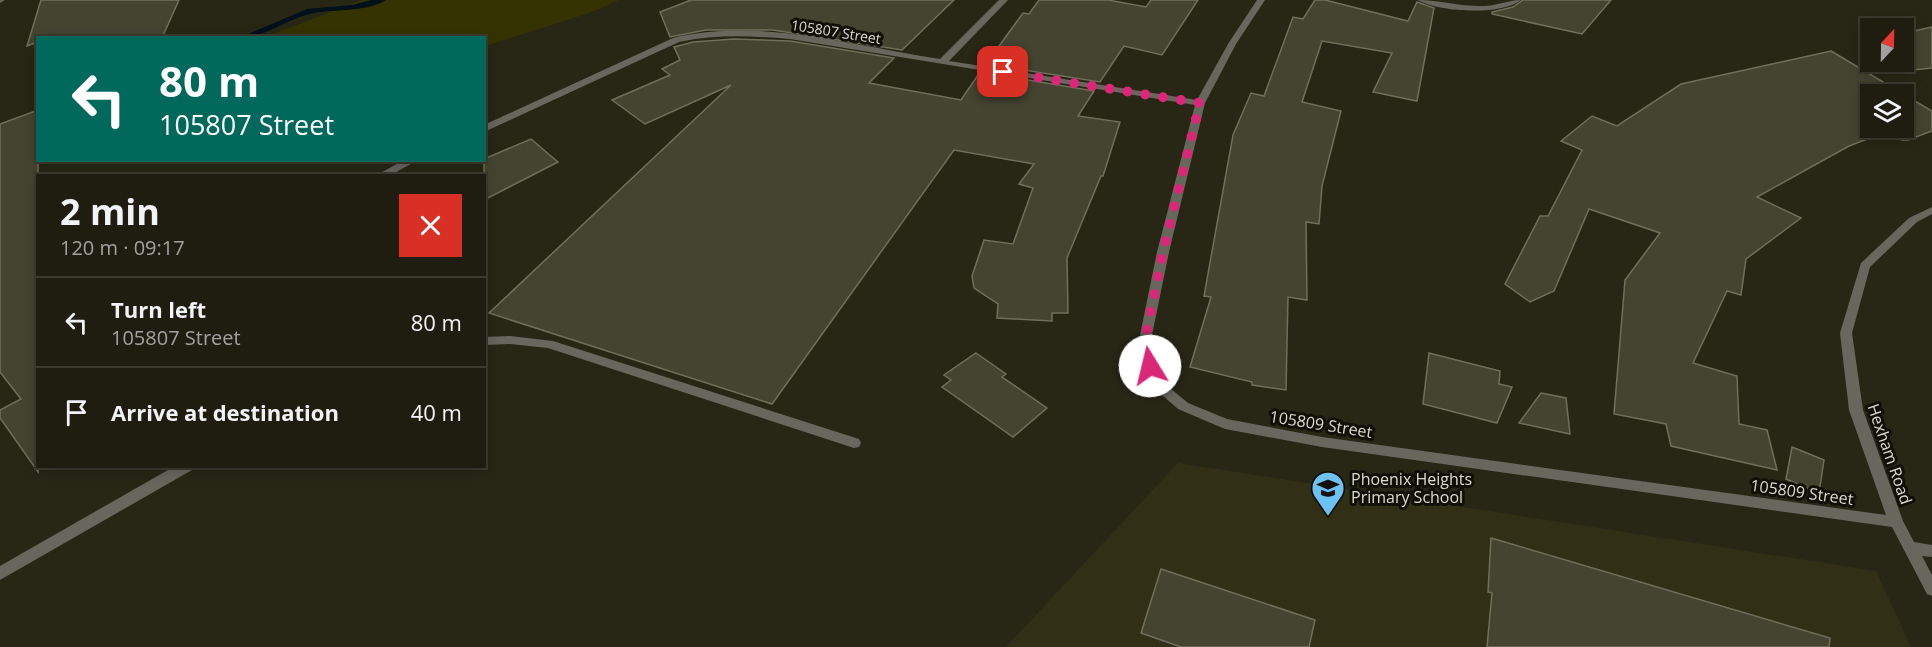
<!DOCTYPE html>
<html lang="en">
<head>
<meta charset="utf-8">
<style>
  body { margin:0; font-family:"Open Sans",sans-serif; background:#262619; color:#f1f3f6; height:100vh; display:flex; flex-direction:column; font-size:22px; white-space:nowrap }
  * { box-sizing:border-box; margin:0 }
  p { font-size:20px; color:#a1a29f }
  .icon { flex:none; width:33px; height:33px; fill:none; stroke:currentColor; stroke-width:2; stroke-linecap:round; stroke-linejoin:round }
  .map { position:relative; flex:1; overflow:hidden }
  .side { position:absolute; left:36px; top:174px; width:450px; height:294px; display:flex; flex-direction:column; background:#1e1d10; border-radius:0px; box-shadow:0 3px 15px #0003,0 0 0 2px #3c3b30 }
  .side>* { flex:none }
  .top-card { position:absolute; left:36px; top:36px; width:450px; height:126px; border-radius:0px; box-shadow:0 3px 15px #0003,0 0 0 2px #3c3b30; background:#00695c; color:#fff; overflow:hidden }
  .needle { width:39px; rotate:22deg }
  .tools { position:absolute; left:1860px; top:18px; display:grid; gap:12px }
  .tools a { display:grid; place-items:center; width:54px; height:54px; border-radius:0px; background:#1e1d10; box-shadow:0 3px 15px #0003,0 0 0 2px #3c3b30; font-size:30px }
  .pin { position:absolute; display:grid; place-items:center; width:51px; height:51px; color:#fff; margin:-26px; border-radius:12px; box-shadow:0 3px 9px #0006 }
  .me { position:absolute; width:66px; margin:-33px; rotate:351deg; stroke-linejoin:round; filter:drop-shadow(0 0 4px #0008) }
  .turn { display:flex; align-items:center; gap:21px; height:126px; padding:0 24px; font-size:27px }
  .turn .icon { width:78px; height:78px; stroke-width:2.5 }
  .turn b { display:block; font-size:42px; line-height:51px }
  .round { display:grid; place-items:center; flex:none; width:63px; height:63px; border-radius:0px; background:#262619 }
  .summary { display:flex; align-items:center; justify-content:space-between; height:102px; padding:0 24px }
  h1 { font-size:36px; font-weight:700; line-height:45px }
  ul { padding:0; list-style:none }
  li { display:flex; align-items:center; gap:18px; height:90px; padding:0 24px; border-top:2px solid #3c3b30 }
  li div { flex:1 }
  li b { display:block; font-size:22px }
  li em { font-style:normal }
  .map>svg:first-child { display:block }
  .built { fill:#313017 }
  .green { fill:#363302 }
  .lines { fill:none; stroke-linecap:round; stroke-linejoin:round }
  .stream { fill:#01101a; fill-rule:evenodd }
  .building { fill:#454431; stroke:#6f6f5b; stroke-width:1.5 }
  .lane { fill:#67675e; fill-rule:evenodd }
  .street { fill:#67675e; fill-rule:evenodd }
  .route { stroke:#db2777; stroke-width:10; stroke-dasharray:0 18 }
  .labels { text-anchor:middle; stroke-width:6; stroke-linejoin:round; paint-order:stroke }
  .far-street-label { font-size:14px; fill:#dbdbd0; stroke:#101008 }
  .street-label { font-size:16px; fill:#dbdbd0; stroke:#101008 }
  .poi-label { font-size:16px; fill:#dbdbd0; stroke:#101008; text-anchor:start }
</style>
</head>
<body>
<div class="map">
<svg width="1932" height="647" viewBox="0 0 1932 647">
  <rect width="100%" height="100%" fill="#282716"/>
  <path class="built" d="M 1178,463 L 1876,571 L 1911,647 L 1006,647 Z"/>
  <path class="green" d="M 362,0 L 619,0 L 589,13 L 485,46 L 484,38 L 265,37 Z"/>
  <g class="lines">
    <path class="stream" d="M 371,0 L 386,0 C 368,12 335,9 314,13 C 287,18 266,38 239,38 L 307,9 L 352,5 Z"/>
  </g>
  <g class="building">
    <path d="M 41,0 L 179,0 L 162,38 L 38,38 L 38,42 L 27,46 Z"/>
    <path d="M 691,0 L 954,0 L 902,50 L 773,30 L 706,30 L 670,37 L 660,12 Z"/>
    <path d="M 1039,0 L 1108,0 L 1146,7 L 1151,0 L 1198,0 L 1162,55 L 1124,46 L 1100,82 L 986,64 L 1023,13 L 1029,14 Z"/>
    <path d="M 1315,0 L 1325,0 L 1408,21 L 1417,2 L 1434,8 L 1417,101 L 1373,92 L 1392,53 L 1322,41 L 1302,102 L 1341,111 L 1322,186 L 1319,224 L 1306,222 L 1307,300 L 1288,297 L 1286,390 L 1252,385 L 1252,382 L 1190,367 L 1211,297 L 1204,296 L 1233,135 L 1251,93 L 1264,96 L 1293,17 L 1303,19 Z"/>
    <path d="M 1523,0 L 1611,0 L 1582,34 L 1492,14 L 1492,12 L 1513,7 Z"/>
    <path d="M 1932,27 L 1932,68 L 1912,70 L 1897,62 L 1904,62 L 1904,33 Z"/>
    <path d="M 734,39 L 790,41 L 894,58 L 869,83 L 961,100 L 980,72 L 1094,91 L 1078,116 L 1120,122 L 1103,176 L 1101,176 L 1067,258 L 1068,313 L 1052,313 L 1052,321 L 997,318 L 998,304 L 974,288 L 972,276 L 984,240 L 1013,244 L 1033,188 L 1019,184 L 1034,164 L 954,150 L 772,404 L 489,313 L 731,85 L 645,124 L 612,100 L 670,75 L 662,69 L 680,60 L 674,47 L 693,42 Z"/>
    <path d="M 1831,51 L 1932,111 L 1932,131 L 1908,140 L 1902,140 L 1878,128 L 1904,128 L 1904,94 L 1870,94 L 1870,138 L 1849,146 L 1757,197 L 1801,218 L 1746,259 L 1741,295 L 1727,291 L 1693,363 L 1737,376 L 1739,424 L 1767,430 L 1777,470 L 1671,446 L 1666,424 L 1614,414 L 1625,280 L 1660,233 L 1589,209 L 1554,291 L 1530,302 L 1505,284 L 1540,216 L 1548,216 L 1582,150 L 1561,141 L 1592,116 L 1617,126 L 1681,84 Z"/>
    <path d="M 38,110 L 38,472 L 0,418 L 0,410 L 21,399 L 0,372 L 0,124 Z"/>
    <path d="M 531,139 L 558,162 L 484,200 L 484,159 Z"/>
    <path d="M 976,353 L 1006,374 L 1002,377 L 1047,408 L 1013,437 L 942,387 L 951,380 L 944,375 Z"/>
    <path d="M 1429,353 L 1500,371 L 1499,384 L 1512,387 L 1497,423 L 1423,404 Z"/>
    <path d="M 1541,393 L 1566,398 L 1570,434 L 1519,423 Z"/>
    <path d="M 1792,447 L 1824,460 L 1819,493 L 1786,479 Z"/>
    <path d="M 1491,538 L 1830,638 L 1829,647 L 1487,647 L 1492,593 L 1488,592 Z"/>
    <path d="M 1161,569 L 1315,620 L 1309,647 L 1181,647 L 1141,633 Z"/>
  </g>
  <g class="lines">
    <g class="lane">
      <path d="M 510,336 L 553,341 L 859,439 L 861,443 L 859,447 L 854,448 L 548,348 L 510,344 L 484,345 L 484,337 Z"/>
      <path d="M 175,466 L 194,466 L 192,470 L 0,580 L 0,566 Z"/>
    </g>
    <g class="street">
      <path d="M 0,0 L 5,0 L 0,3 Z"/>
      <path d="M 999,0 L 1008,0 L 949,61 L 1197,100 L 1228,44 L 1257,0 L 1265,0 L 1236,44 L 1205,103 L 1169,252 L 1151,340 L 1164,383 L 1188,403 L 1227,419 L 1322,437 L 1886,515 L 1849,410 L 1840,333 L 1861,263 L 1909,218 L 1932,207 L 1932,214 L 1917,222 L 1870,267 L 1852,333 L 1863,410 L 1903,521 L 1914,542 L 1932,545 L 1932,557 L 1922,556 L 1932,575 L 1932,596 L 1927,594 L 1892,527 L 1322,447 L 1225,429 L 1178,409 L 1154,388 L 1139,340 L 1157,252 L 1195,105 L 790,39 C 752,36 716,34 679,42 L 484,132 L 484,125 L 673,38 C 761,17 853,46 940,59 Z"/>
      <path d="M 1418,0 C 1440,0 1462,7 1484,6 C 1497,6 1508,0 1521,0 C 1502,16 1438,12 1418,0 Z"/>
      <path d="M 404,160 L 418,160 L 389,176 L 375,176 Z"/>
    </g>
  </g>
  <g class="lines">
    <path class="route" d="M 1003,72 L 1200,103 L 1163,252 L 1145,340 L 1150,366"/>
  </g>
  <defs>
    <g id="school-pin" transform="scale(1.725)"><path d="M0 17L-7.5 6A9.5 9.5 0 1 1 7.5 6Z" fill="#6dc2f3" stroke="#101008"/><path d="M0-5L7-2L0 1L-7-2ZM-4 1L0 2.5L4 1V4Q0 6-4 4Z" fill="#111"/></g>
  </defs>
  <g fill-rule="evenodd">
    <use href="#school-pin" x="1328" y="488"/>
  </g>
  <g class="labels">
    <g class="far-street-label">
      <text transform="translate(836 32) rotate(9)" y="5">105807 Street</text>
    </g>
    <g class="street-label">
      <text transform="translate(1321 424) rotate(9)" y="6">105809 Street</text>
      <text transform="translate(1890 454) rotate(71)" y="6">Hexham Road</text>
      <text transform="translate(1802 492) rotate(8)" y="6">105809 Street</text>
    </g>
    <g class="poi-label">
      <text x="1351" y="485">Phoenix Heights<tspan x="1351" dy="18">Primary School</tspan></text>
    </g>
  </g>
</svg>
<div class="tools">
<a><svg class="needle" viewBox="-14 -14 28 28"><path d="M0-13l5 13h-10z" fill="#e53935"/><path d="M0 13l5-13h-10z" fill="#a1a29f"/></svg></a>
<a><svg class="icon" aria-label="layers" viewBox="0 0 24 24"><path d="M12 4l9 5-9 5-9-5zM3 14l9 5 9-5"/></svg></a>
</div>
<div class="pin" style="left:1003px;top:72px;background:#d93025"><svg class="icon" aria-label="arrive" viewBox="0 0 24 24"><path d="M6 21V4h12l-3 4 3 4H6"/></svg></div>
<svg class="me" style="left:1150px;top:366px" viewBox="-20 -20 40 40"><circle r="19" fill="#fff"/><path d="M0-13L10 11 0 6-10 11z" fill="#db2777"/></svg>
<div class="top-card">
<div class="turn"><svg class="icon" aria-label="left" viewBox="0 0 24 24"><path d="M17 20v-9H6M10 6l-5 5 5 5"/></svg><div><b>80 m</b>105807 Street</div></div>
</div>
<section class="side">
<div class="summary"><div><h1>2 min</h1><p>120 m · 09:17</p></div><a class="round" style="background:#d93025;color:#fff"><svg class="icon" aria-label="close" viewBox="0 0 24 24"><path d="M6 6l12 12M18 6L6 18"/></svg></a></div>
<ul>
<li><svg class="icon" aria-label="left" viewBox="0 0 24 24"><path d="M17 20v-9H6M10 6l-5 5 5 5"/></svg><div><b>Turn left</b><p>105807 Street</p></div><em>80 m</em></li>
<li><svg class="icon" aria-label="arrive" viewBox="0 0 24 24"><path d="M6 21V4h12l-3 4 3 4H6"/></svg><div><b>Arrive at destination</b></div><em>40 m</em></li>
</ul>
</section>
</div>
</body>
</html>
